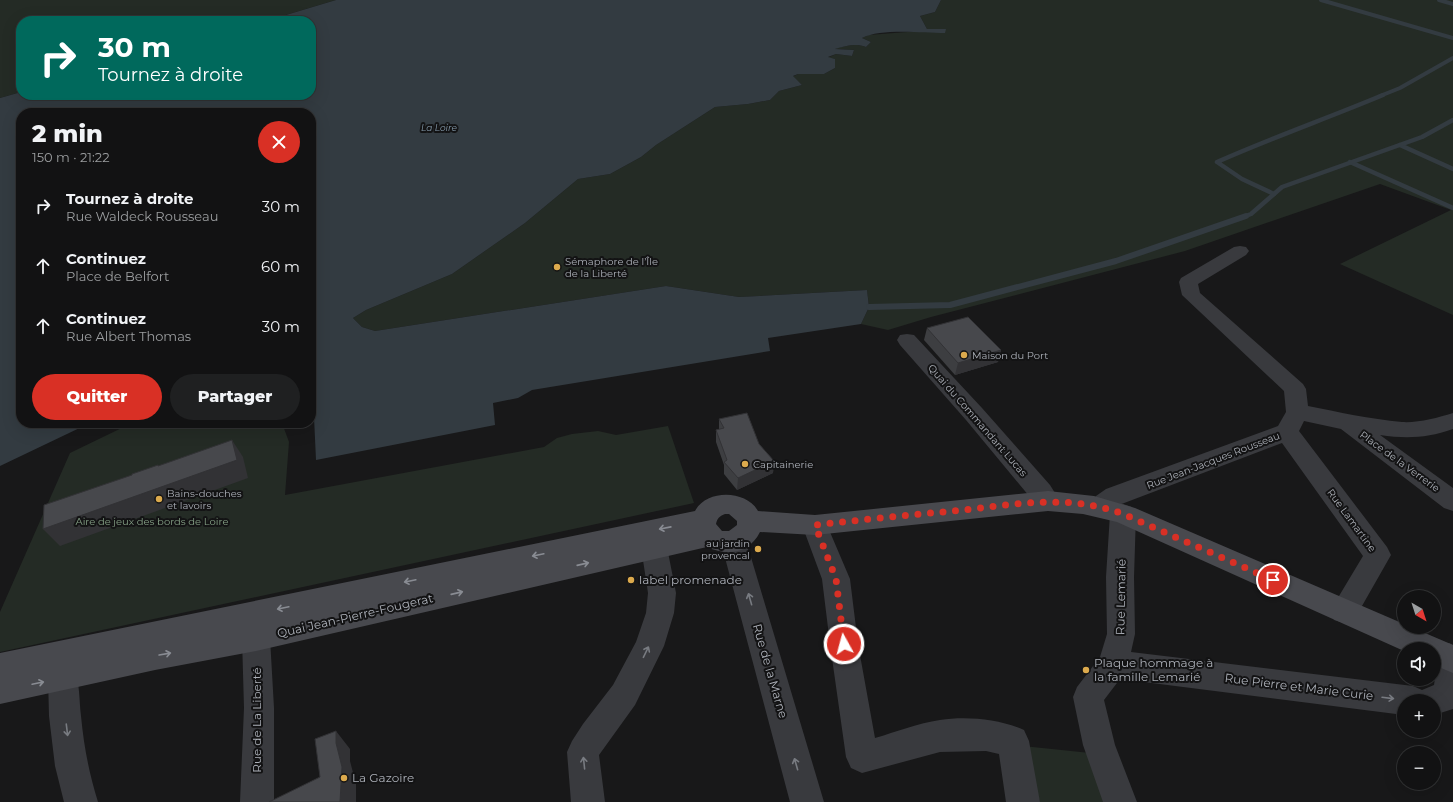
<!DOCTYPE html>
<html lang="fr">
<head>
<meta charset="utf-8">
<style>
  body { margin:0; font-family:Montserrat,sans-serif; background:#1f2021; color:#f1f3f6; height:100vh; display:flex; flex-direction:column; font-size:15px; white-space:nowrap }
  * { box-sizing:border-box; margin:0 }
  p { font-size:13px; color:#9c9ea0 }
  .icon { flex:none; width:22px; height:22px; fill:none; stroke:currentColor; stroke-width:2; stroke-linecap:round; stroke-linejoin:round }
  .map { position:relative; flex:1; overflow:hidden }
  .panel { position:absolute; left:16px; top:108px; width:300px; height:320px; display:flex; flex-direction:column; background:#121213; border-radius:16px; box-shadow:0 4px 16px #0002,0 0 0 1px #313233 }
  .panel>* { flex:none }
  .hud { position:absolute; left:16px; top:16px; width:300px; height:84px; border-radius:16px; box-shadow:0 4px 16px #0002,0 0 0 1px #313233; background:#00695c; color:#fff; overflow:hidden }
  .needle { width:26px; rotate:141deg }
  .fabs { position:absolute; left:1397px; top:590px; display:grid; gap:8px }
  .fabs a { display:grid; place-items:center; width:44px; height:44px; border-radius:50%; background:#121213; box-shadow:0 4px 16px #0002,0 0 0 1px #313233; font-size:20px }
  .pin { position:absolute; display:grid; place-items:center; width:34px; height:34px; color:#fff; margin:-17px; border:2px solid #fff; border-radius:50%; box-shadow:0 1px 4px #0007 }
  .me { position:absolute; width:44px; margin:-22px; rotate:353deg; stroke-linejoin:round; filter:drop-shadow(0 0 3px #0008) }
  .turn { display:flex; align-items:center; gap:14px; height:84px; padding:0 16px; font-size:18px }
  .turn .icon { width:52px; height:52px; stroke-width:2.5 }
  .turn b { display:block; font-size:28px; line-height:34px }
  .round { display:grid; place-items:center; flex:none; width:42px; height:42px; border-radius:21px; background:#1f2021 }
  .head { display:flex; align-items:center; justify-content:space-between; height:68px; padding:0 16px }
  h1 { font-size:24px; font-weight:800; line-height:30px }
  .button { display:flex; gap:8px; margin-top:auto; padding:8px 16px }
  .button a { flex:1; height:46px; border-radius:24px; background:#d93025; color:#fff; font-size:16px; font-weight:800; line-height:46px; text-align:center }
  .button a+a { background:#1f2021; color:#f1f3f6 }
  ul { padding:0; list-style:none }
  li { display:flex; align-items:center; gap:12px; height:60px; padding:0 16px }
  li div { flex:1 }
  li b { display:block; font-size:15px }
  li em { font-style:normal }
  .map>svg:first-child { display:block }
  .green { fill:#242b25 }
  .water { fill:#333b41 }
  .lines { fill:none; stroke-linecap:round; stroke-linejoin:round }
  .stream-far2 { stroke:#333b41; stroke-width:4 }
  .stream-far1 { stroke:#333b41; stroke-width:4.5 }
  .stream { stroke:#333b41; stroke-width:6 }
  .street { fill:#393a3e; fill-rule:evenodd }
  .secondary { fill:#48494e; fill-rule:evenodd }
  .wall { fill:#3d3e41 }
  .shaded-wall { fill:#323235 }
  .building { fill:#47484c; stroke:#323235 }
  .oneway { stroke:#898c93 }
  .oneway2 { stroke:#787b81 }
  .route { stroke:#d93025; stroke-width:7; stroke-dasharray:0 12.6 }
  .poi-dot { fill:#dcaa4d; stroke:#131314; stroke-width:1.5 }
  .labels { text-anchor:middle; stroke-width:4; stroke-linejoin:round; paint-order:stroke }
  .far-water-label { font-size:9px; font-style:italic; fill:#879dae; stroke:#131314 }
  .poi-label { font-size:10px; fill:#acb0b8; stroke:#131314; text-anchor:start }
  .street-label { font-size:10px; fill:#acb0b8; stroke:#131314 }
  .park-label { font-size:10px; fill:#85a086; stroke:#131314 }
  .near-poi-label { font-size:12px; fill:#acb0b8; stroke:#131314; text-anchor:start }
  .near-street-label { font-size:12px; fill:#acb0b8; stroke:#131314 }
</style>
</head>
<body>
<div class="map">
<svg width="1453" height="802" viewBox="0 0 1453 802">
  <rect width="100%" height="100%" fill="#181819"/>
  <g class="green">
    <path d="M 0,0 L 336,0 L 266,21 L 21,21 L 21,92 L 0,98 Z"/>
    <path d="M 941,0 L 1453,0 L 1453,315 L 1340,264 L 1451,210 L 1380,184 L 1185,251 L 931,317 L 888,330 L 861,324 L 869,307 L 867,290 L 739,297 L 666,286 L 375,331 L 362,327 L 353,318 L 366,310 L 452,274 L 525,223 L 578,179 L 610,174 L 641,157 L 656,145 L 715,107 L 748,104 L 770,100 L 779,91 L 802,85 L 792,77 L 798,74 L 824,74 L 835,68 L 835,59 L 827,58 L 836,54 L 852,56 L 854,50 L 834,49 C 845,46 855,43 866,47 L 871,42 L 862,38 L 868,35 L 946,29 L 927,29 L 920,16 L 935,12 Z"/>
    <path d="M 132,423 L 282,423 L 289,442 L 285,495 L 544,447 L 557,438 L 572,434 L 598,431 L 616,435 L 668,426 L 694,503 L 0,652 L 0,612 L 70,453 Z"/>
    <path d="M 1023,746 L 1090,753 L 1104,802 L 1040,802 Z"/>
  </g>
  <path class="water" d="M 336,0 L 941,0 L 935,12 L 920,16 L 927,29 L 946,29 L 945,33 C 922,33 881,28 862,38 L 871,42 L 866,47 C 855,43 846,46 835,49 L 854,50 L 852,56 L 836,54 L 828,57 L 835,59 L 835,68 L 824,74 L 798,74 L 793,76 L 802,85 L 779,91 L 770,100 L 748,104 L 715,107 L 656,145 L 641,157 L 610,174 L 578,179 L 525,223 L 452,274 L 366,310 L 353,318 L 362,327 L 375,331 L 666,286 L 739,297 L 867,290 L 869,307 L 861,324 L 768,338 L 770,351 L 532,390 L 518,398 L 493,403 L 495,425 L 316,460 L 314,417 L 311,414 L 311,113 L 21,113 L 21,423 L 90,423 L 0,466 L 0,98 L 21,92 L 21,95 L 311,95 L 311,21 L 266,21 Z"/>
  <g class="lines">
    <g class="stream-far2">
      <path d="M 1321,0 L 1453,38"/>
      <path d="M 1439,0 L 1453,4"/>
      <path d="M 1380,96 L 1400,88 L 1453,58"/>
    </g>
    <g class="stream-far1">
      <path d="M 1400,145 L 1453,169"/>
      <path d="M 1350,162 L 1453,208"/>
      <path d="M 1274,194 L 1242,179 L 1217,162 C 1271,138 1328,118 1383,95"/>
      <path d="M 1243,217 L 1251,214 L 1282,187 L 1422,137 L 1453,120"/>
    </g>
    <path class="stream" d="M 869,307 L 950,305 L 1116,261 L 1246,216"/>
    <g class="street">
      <path d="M 1240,246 L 1246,247 L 1249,251 L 1246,255 L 1198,284 L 1200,293 L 1303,384 L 1306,389 L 1308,406 C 1338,412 1370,419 1402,422 C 1418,423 1437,418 1453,413 L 1453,429 C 1427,438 1407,439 1380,435 L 1453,488 L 1453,511 L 1444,508 L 1341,429 L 1304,421 L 1299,431 L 1387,547 L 1391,555 L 1354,620 L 1344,623 L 1334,620 L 1330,611 L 1363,556 L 1282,443 L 1119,505 L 1123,504 L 1132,507 L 1136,514 L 1134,577 L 1135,634 L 1131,652 L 1413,686 L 1422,690 L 1434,685 L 1436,671 L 1434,657 L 1439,647 L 1449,643 L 1453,645 L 1453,709 L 1434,715 L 1434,701 L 1404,701 L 1404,715 L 1120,679 L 1104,700 L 1115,745 L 1137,802 L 1103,802 L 1083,745 L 1073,697 L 1077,687 L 1100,657 L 1107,634 L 1106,577 L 1110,514 L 1102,517 L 1093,514 L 1089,507 L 1096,496 L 1106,489 L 1278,426 L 1286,412 L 1284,391 L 1182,295 L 1179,282 L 1181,278 L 1234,247 Z"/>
      <path d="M 907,334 L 914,335 L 982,408 L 1050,485 L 1060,501 L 1057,508 L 1048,511 L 1039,508 L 966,420 L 900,345 L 897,340 L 900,335 Z"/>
      <path d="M 815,515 L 824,518 L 850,579 L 858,644 L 875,738 C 896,732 918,723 940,720 C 967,716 999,719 1024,730 L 1029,741 L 1040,802 L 1006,802 L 999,754 L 986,751 L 940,752 L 862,773 L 851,768 L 846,757 L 830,644 L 822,579 L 802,525 L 806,518 Z"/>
      <path d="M 732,530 L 741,533 L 750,554 L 824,802 L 790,802 L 724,554 L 719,541 L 723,533 Z"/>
      <path d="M 654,536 L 663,539 L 667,547 L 676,593 L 674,613 L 664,646 L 635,705 L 599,755 L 605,802 L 571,802 L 567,752 L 572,741 L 583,724 L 613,685 L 636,642 L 646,613 L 648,593 L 641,547 L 645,539 Z"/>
      <path d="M 256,625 L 266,629 L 270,638 L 274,708 L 274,802 L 240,802 L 244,708 L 242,638 L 246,629 Z"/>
      <path d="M 63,663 L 74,667 C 80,683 79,699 81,716 C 84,747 89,773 98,802 L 64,802 L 55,766 L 49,716 L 48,677 L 52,667 Z"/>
    </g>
    <path class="secondary" d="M 1048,491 L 1094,496 L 1135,508 L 1404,624 L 1404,627 L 1411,627 L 1453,645 L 1453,673 L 1434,665 L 1434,649 L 1404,649 L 1404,651 L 1117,522 L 1083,514 L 1048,511 L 815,535 L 760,532 C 749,554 727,556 707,547 L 256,651 L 155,670 L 0,704 L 0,653 L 695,511 C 707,489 746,490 758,511 L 815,515 ZM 725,514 L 729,514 L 737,521 L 737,525 L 729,531 L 722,531 L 716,524 C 717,518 720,516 725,514 Z"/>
  </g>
  <g class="wall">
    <path d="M 927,328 L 1001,350 L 998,362 L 955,375 L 924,340 Z"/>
    <path d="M 719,419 L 759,444 L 774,461 L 773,473 L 737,490 L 724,474 L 724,465 L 716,442 L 716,430 L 719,429 Z"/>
  </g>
  <g class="shaded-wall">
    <path d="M 1001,350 L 998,362 L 955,375 L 958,363 Z"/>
    <path d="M 232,440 L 243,457 L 248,478 L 60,546 L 43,529 Z"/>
    <path d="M 774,461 L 773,473 L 737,490 L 738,478 Z"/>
    <path d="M 336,731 L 350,749 L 350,761 L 356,784 L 356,802 L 340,802 L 336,743 Z"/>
  </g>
  <g class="building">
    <path d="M 968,317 L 1001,350 L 958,363 L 927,328 Z"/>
    <path d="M 747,413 L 759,444 L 774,461 L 738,478 L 724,462 L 727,460 L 716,430 L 724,428 L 719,419 Z"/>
    <path d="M 232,440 L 237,460 L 43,529 L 44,505 L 132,475 L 132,474 L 158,465 L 158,466 Z"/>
    <path d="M 336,731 L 336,743 L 342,767 L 340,802 L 269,802 L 320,777 L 315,739 Z"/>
  </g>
  <defs><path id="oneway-shaft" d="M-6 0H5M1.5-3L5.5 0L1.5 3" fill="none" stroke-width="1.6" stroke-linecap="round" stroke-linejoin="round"/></defs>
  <g class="oneway">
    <use href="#oneway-shaft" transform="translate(665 528) rotate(169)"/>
    <use href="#oneway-shaft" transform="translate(538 555) rotate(168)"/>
    <use href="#oneway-shaft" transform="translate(583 564) rotate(-13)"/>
    <use href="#oneway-shaft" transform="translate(410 581) rotate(168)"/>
    <use href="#oneway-shaft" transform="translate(457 593) rotate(-13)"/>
    <use href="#oneway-shaft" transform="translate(283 608) rotate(168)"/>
    <use href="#oneway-shaft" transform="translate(165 654) rotate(-10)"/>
    <use href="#oneway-shaft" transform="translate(38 683) rotate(-12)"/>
  </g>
  <g class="oneway2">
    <use href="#oneway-shaft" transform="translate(750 599) rotate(-106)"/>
    <use href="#oneway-shaft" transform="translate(646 652) rotate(-64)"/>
    <use href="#oneway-shaft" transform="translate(1388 698) rotate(7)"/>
    <use href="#oneway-shaft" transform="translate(67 730) rotate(83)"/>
    <use href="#oneway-shaft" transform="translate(584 763) rotate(-96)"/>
    <use href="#oneway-shaft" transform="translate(796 764) rotate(-106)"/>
  </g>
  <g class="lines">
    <path class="route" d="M 844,644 L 836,579 L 815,525 C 861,520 908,515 954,511 C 1011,505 1068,493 1123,514 L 1273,580"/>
  </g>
  <g class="poi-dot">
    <circle cx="557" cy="267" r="4"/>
    <circle cx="964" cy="355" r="4"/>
    <circle cx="745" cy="464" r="4"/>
    <circle cx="159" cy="499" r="4"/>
    <circle cx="758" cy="549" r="4"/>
    <circle cx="631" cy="580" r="4"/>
    <circle cx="1086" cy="670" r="4"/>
    <circle cx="344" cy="778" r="4"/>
  </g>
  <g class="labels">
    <g class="far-water-label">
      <text x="439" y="131">La Loire</text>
    </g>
    <g class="poi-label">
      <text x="565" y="265">Sémaphore de l’Île<tspan x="565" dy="12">de la Liberté</tspan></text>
      <text x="972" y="359">Maison du Port</text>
      <text x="753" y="468">Capitainerie</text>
      <text x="167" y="497">Bains-douches<tspan x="167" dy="12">et lavoirs</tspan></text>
      <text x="750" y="547" text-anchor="end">au jardin<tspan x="750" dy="12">provencal</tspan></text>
    </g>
    <g class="street-label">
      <text transform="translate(978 420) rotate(49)" y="4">Quai du Commandant Lucas</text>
      <text transform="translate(1213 460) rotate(-21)" y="4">Rue Jean-Jacques Rousseau</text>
      <text transform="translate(1400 461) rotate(36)" y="4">Place de la Verrerie</text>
      <text transform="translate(1352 520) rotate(54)" y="4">Rue Lamartine</text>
    </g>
    <g class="park-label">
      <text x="152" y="525">Aire de jeux des bords de Loire</text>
    </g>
    <g class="near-poi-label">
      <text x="639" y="584">label promenade</text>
      <text x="1094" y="667">Plaque hommage à<tspan x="1094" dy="14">la famille Lemarié</tspan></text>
      <text x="352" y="782">La Gazoire</text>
    </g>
    <g class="near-street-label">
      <text transform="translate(1121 597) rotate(-89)" y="4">Rue Lemarié</text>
      <text transform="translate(355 616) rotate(-13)" y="4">Quai Jean-Pierre-Fougerat</text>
      <text transform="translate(770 671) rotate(74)" y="4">Rue de la Marne</text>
      <text transform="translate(1299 687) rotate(7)" y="4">Rue Pierre et Marie Curie</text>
      <text transform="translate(257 720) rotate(-90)" y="4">Rue de La Liberté</text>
    </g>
  </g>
</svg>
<div class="fabs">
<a><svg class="needle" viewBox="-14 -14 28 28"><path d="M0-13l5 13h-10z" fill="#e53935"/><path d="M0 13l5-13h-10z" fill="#9c9ea0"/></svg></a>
<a><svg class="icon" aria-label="sound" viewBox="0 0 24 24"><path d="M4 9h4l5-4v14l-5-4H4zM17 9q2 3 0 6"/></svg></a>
<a>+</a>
<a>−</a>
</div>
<div class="pin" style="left:1273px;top:580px;background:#d93025"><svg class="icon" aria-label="arrive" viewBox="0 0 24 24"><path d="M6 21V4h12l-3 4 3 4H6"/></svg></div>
<svg class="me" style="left:844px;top:644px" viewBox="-20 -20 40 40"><circle r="17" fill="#d93025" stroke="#fff" stroke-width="3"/><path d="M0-11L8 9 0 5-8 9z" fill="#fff"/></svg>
<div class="hud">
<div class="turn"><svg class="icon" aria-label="right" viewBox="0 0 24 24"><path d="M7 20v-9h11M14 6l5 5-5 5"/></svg><div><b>30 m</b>Tournez à droite</div></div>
</div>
<section class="panel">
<div class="head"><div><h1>2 min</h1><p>150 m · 21:22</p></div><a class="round" style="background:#d93025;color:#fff"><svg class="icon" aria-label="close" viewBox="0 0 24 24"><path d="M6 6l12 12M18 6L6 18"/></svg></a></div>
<ul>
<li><svg class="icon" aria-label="right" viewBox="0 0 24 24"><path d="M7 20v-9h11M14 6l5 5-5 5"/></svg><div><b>Tournez à droite</b><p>Rue Waldeck Rousseau</p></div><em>30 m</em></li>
<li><svg class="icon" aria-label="ahead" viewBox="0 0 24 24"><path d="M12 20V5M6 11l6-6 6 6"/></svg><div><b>Continuez</b><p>Place de Belfort</p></div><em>60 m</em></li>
<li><svg class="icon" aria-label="ahead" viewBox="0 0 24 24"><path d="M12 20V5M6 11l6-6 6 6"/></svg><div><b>Continuez</b><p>Rue Albert Thomas</p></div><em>30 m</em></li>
</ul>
<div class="button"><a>Quitter</a><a>Partager</a></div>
</section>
</div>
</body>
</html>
